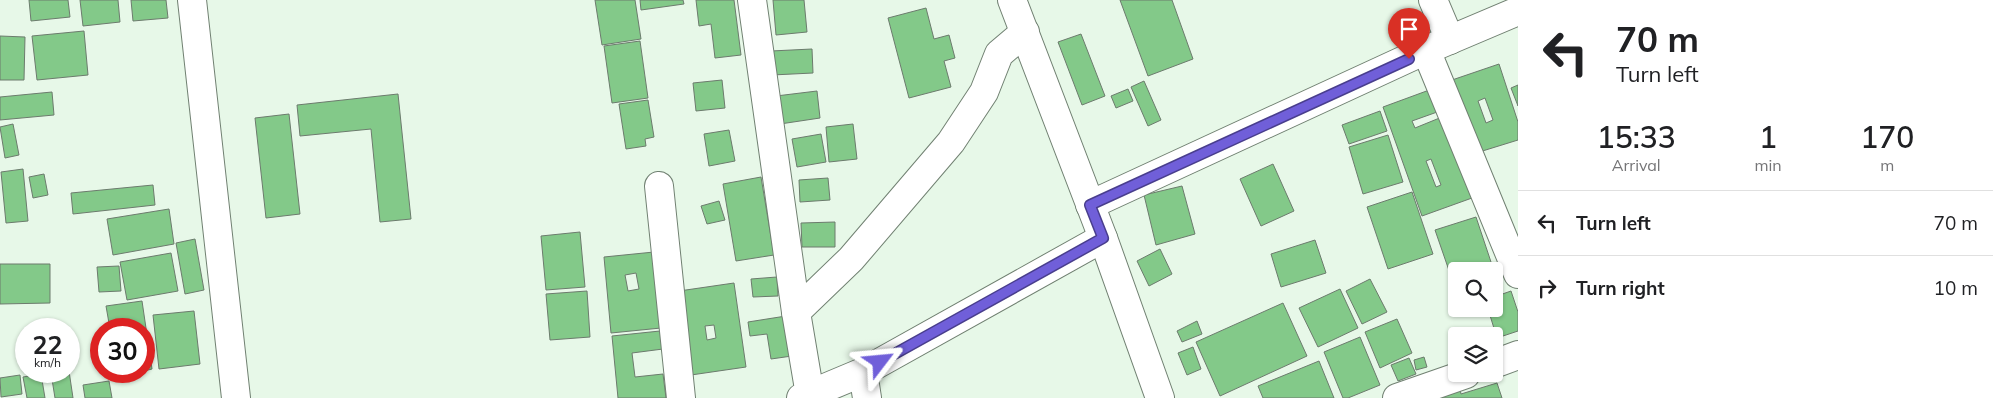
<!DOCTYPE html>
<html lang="en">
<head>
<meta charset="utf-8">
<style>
  body { margin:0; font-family:Mulish,sans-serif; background:#f2f2f2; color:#202124; height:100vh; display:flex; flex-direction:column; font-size:19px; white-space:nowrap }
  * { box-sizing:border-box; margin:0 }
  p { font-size:16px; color:#757577 }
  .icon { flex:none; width:28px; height:28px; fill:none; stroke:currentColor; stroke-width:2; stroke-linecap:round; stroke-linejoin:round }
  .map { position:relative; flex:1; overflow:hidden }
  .details { display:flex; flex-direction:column; background:#fff; width:475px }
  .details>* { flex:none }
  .hud { background:#fff; color:#202124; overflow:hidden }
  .controls { position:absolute; left:1448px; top:262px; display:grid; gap:10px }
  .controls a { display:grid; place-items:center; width:55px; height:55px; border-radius:5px; background:#fff; box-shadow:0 1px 4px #0004; font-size:25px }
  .speed { position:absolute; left:15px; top:318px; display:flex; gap:10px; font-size:25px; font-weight:700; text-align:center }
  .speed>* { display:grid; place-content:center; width:65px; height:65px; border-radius:50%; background:#fff; box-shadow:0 1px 4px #0004; line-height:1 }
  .speed small { font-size:12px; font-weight:400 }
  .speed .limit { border:8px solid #d22; background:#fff; color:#111 }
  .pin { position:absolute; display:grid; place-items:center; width:42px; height:42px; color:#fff; margin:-51px -21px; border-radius:50% 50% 50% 0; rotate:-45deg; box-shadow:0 0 5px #0007 }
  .pin .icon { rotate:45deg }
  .me { position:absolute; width:55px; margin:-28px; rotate:61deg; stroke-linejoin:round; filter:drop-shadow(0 0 4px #0008) }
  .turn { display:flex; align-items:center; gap:18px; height:105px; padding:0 15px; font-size:22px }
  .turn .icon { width:65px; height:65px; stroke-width:2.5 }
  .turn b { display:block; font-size:35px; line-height:42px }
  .eta { display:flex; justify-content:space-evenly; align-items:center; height:85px; text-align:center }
  .eta b { font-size:30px; font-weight:600; line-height:35px }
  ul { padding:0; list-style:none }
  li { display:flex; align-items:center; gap:15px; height:65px; padding:0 15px; border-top:1px solid #e0e0e0 }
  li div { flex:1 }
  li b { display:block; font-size:19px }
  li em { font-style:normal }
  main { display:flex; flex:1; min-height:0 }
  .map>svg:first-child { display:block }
  .building { fill:#83c989; stroke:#6c7b6d; fill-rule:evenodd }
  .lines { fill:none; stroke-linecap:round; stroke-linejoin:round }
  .street-casing { stroke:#718172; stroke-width:30 }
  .street { stroke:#fff; stroke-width:28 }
  .route-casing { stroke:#493e8d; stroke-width:12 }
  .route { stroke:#705fd9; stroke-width:9 }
</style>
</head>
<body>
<main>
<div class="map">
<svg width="1518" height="398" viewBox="0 0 1518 398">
  <rect width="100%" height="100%" fill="#e7f8e8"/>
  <g class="building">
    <path d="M 29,0 L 68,0 L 70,17 L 31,21 Z"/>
    <path d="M 80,0 L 118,0 L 120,22 L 83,26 Z"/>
    <path d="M 131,0 L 166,0 L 168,18 L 133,21 Z"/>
    <path d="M 595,0 L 635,0 L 641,39 L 602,45 Z"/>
    <path d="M 640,0 L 683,0 L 684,4 L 641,10 Z"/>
    <path d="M 696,0 L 734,0 L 741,55 L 715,58 L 711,24 L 699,26 Z"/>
    <path d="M 773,0 L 804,0 L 807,32 L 776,35 Z"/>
    <path d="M 1120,0 L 1172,0 L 1193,59 L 1148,76 Z"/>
    <path d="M 926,8 L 934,39 L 949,35 L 955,58 L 944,61 L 951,87 L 909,98 L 888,18 Z"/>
    <path d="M 84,31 L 88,75 L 37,80 L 32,36 Z"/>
    <path d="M 1081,34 L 1105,96 L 1082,105 L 1058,42 Z"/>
    <path d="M 0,36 L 25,37 L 24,80 L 0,80 Z"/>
    <path d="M 640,41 L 648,98 L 612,103 L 604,46 Z"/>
    <path d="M 812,49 L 813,73 L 772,75 L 771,51 Z"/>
    <path d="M 1499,64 L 1518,122 L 1518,140 L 1476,153 L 1452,80 ZM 1485,98 L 1493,120 L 1486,123 L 1478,101 Z"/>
    <path d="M 722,80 L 725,108 L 696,111 L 693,83 Z"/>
    <path d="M 1144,81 L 1161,120 L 1148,126 L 1131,87 Z"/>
    <path d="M 1518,85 L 1518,106 L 1511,88 Z"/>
    <path d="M 1128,89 L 1133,101 L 1116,108 L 1111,96 Z"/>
    <path d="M 1432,89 L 1440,111 L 1412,121 L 1415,128 L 1442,117 L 1472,198 L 1422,216 L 1383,107 ZM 1431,159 L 1441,185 L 1436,187 L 1426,161 Z"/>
    <path d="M 817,91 L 820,118 L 780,124 L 776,96 Z"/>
    <path d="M 52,92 L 54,115 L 0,120 L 0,97 Z"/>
    <path d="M 398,94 L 411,219 L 380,222 L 371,129 L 300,136 L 297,105 Z"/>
    <path d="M 648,100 L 654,137 L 645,139 L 646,146 L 626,149 L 619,104 Z"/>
    <path d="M 1380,111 L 1387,131 L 1349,144 L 1342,125 Z"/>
    <path d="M 289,114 L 300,214 L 266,218 L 255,118 Z"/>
    <path d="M 13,124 L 19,155 L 5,158 L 0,127 Z"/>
    <path d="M 853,124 L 857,159 L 829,162 L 826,127 Z"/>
    <path d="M 729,130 L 735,161 L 709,166 L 704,134 Z"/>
    <path d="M 821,134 L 826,162 L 797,167 L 792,139 Z"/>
    <path d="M 1388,135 L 1403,182 L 1363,194 L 1349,147 Z"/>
    <path d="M 1273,164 L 1294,211 L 1261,226 L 1240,179 Z"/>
    <path d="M 23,169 L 28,221 L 6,223 L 1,172 Z"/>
    <path d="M 44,174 L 48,195 L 33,198 L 29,177 Z"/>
    <path d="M 761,177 L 774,255 L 736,261 L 723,184 Z"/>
    <path d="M 828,178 L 830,200 L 800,202 L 799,180 Z"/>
    <path d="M 153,185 L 155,205 L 73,214 L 71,193 Z"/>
    <path d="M 1182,186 L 1195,234 L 1156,245 L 1144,195 Z"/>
    <path d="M 1412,192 L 1433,254 L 1388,269 L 1367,207 Z"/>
    <path d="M 719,201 L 725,220 L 707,224 L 701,206 Z"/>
    <path d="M 169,209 L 174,244 L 113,255 L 107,219 Z"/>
    <path d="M 1476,217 L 1493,268 L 1484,271 L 1456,271 L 1456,281 L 1453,282 L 1435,230 Z"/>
    <path d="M 835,222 L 835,247 L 802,247 L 801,223 Z"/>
    <path d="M 580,232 L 585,287 L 546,290 L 541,236 Z"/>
    <path d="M 195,239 L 204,290 L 185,294 L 176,243 Z"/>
    <path d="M 1315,240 L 1326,273 L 1281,287 L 1271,254 Z"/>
    <path d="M 1160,249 L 1172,274 L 1149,286 L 1137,261 Z"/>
    <path d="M 654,252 L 661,328 L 611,333 L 604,257 ZM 636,273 L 639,289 L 628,291 L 625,275 Z"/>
    <path d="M 171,253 L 178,291 L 127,300 L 120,262 Z"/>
    <path d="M 0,264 L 50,264 L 50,303 L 0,304 Z"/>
    <path d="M 119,266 L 121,291 L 99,292 L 97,267 Z"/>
    <path d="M 777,277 L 778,296 L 753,297 L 751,279 Z"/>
    <path d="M 1370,279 L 1387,312 L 1362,324 L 1346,291 Z"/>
    <path d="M 734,283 L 746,367 L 691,375 L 679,291 ZM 714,325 L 716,338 L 707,340 L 705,326 Z"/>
    <path d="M 1340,289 L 1358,328 L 1318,347 L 1299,308 Z"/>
    <path d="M 587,291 L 590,337 L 550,340 L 546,294 Z"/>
    <path d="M 1511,291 L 1518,312 L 1518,331 L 1497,338 L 1488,309 L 1494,309 L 1494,297 Z"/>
    <path d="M 142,301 L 152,369 L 144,371 L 144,329 L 110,329 L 106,306 Z"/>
    <path d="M 1283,303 L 1307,356 L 1220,396 L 1196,342 Z"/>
    <path d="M 194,311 L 200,364 L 159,369 L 153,315 Z"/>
    <path d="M 786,316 L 792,356 L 771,359 L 767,334 L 750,336 L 748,322 Z"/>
    <path d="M 1397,319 L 1412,353 L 1380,368 L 1365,332 Z"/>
    <path d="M 1197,321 L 1202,334 L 1182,342 L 1177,331 Z"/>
    <path d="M 660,331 L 663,349 L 632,353 L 635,377 L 663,374 L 666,398 L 618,398 L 612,336 Z"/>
    <path d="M 1360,337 L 1380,385 L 1348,398 L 1343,398 L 1324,352 Z"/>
    <path d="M 1193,347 L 1201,369 L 1187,375 L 1178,353 Z"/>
    <path d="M 1424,357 L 1427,367 L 1416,370 L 1414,360 Z"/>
    <path d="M 1409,358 L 1416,374 L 1398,381 L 1391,365 Z"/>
    <path d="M 1319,361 L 1334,398 L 1263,398 L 1258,386 Z"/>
    <path d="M 69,371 L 73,398 L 55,398 L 51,373 Z"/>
    <path d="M 116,371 L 140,371 L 116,375 Z"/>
    <path d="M 41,374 L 45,398 L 27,398 L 23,377 Z"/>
    <path d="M 20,375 L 22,394 L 1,397 L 0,378 Z"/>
    <path d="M 109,381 L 112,398 L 85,398 L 83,385 Z"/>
    <path d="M 1497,383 L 1502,398 L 1441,398 L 1439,392 L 1459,385 L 1461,394 Z"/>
  </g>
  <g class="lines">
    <g class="street-casing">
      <g id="street">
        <path d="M 192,0 L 236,398"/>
        <path d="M 752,0 L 796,312"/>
        <path d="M 1012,0 L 1103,238 L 1160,398"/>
        <path d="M 1433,0 L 1450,40"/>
        <path d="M 1426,50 L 1518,274"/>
        <path d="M 659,186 L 681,398"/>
        <path d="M 1090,205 L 1426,50 L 1518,11"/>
        <path d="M 1494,364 L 1518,355"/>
        <path d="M 863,372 L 867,398"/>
        <path d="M 810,395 L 796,312 L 851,259 L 951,142 L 984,92 L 999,54 L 1025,32"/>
        <path d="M 801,398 L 863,372 L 1103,238"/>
        <path d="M 1397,398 L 1466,374"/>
      </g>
    </g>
    <use href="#street" class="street"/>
  </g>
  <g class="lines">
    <g class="route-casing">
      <path id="route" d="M 880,362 L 1103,238 L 1090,205 L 1409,59"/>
    </g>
    <use href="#route" class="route"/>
  </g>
</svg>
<div class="controls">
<a><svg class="icon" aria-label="search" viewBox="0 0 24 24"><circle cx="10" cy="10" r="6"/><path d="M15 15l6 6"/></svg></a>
<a><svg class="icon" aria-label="layers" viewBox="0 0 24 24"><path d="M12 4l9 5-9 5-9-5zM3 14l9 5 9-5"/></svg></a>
</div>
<div class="speed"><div>22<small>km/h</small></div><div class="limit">30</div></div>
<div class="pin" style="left:1409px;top:59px;background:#d93025"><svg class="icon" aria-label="arrive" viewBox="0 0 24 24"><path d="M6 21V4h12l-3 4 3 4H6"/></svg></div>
<svg class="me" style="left:880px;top:362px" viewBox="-20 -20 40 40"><path d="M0-17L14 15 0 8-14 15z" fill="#705fd9" stroke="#fff" stroke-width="4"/></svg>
</div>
<section class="details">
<div class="hud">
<div class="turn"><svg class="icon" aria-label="left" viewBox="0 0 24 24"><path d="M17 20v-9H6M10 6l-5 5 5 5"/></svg><div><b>70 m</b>Turn left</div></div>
</div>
<div class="eta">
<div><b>15:33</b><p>Arrival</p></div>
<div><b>1</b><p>min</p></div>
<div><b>170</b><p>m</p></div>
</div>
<ul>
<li><svg class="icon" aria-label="left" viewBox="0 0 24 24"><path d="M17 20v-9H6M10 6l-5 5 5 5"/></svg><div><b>Turn left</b></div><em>70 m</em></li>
<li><svg class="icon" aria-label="right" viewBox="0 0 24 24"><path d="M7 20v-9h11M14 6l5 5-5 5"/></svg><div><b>Turn right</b></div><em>10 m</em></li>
</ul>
</section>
</main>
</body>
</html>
